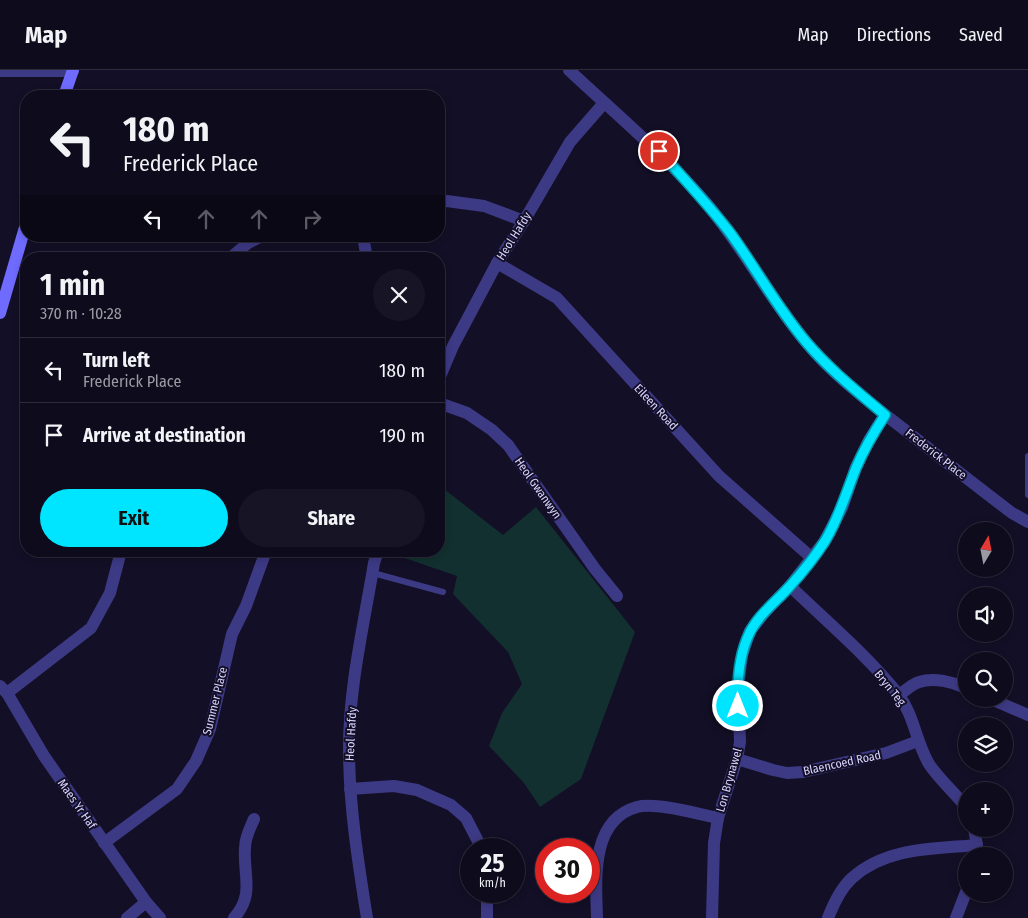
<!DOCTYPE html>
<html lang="en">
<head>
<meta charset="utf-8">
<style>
  body { margin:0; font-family:"Fira Sans Condensed",sans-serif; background:#171425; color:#f1f3f6; height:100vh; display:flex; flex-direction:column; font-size:19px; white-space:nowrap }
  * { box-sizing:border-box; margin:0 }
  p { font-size:16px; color:#9b9ba3 }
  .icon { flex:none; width:28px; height:28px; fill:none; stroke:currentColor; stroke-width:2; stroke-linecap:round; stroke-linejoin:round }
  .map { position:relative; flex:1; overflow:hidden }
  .details { position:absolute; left:20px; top:182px; width:425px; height:305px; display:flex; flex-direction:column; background:#0e0b1c; border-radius:20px; box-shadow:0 2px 8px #0003,0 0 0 1px #2e2b3b }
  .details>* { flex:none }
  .top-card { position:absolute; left:20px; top:20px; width:425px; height:152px; border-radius:20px; box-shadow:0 2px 8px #0003,0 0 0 1px #2e2b3b; background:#0e0b1c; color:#f1f3f6; overflow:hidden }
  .needle { width:32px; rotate:10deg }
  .buttons { position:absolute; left:958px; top:452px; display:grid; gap:10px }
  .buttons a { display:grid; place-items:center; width:55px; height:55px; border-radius:50%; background:#0e0b1c; box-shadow:0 2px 8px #0003,0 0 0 1px #2e2b3b; font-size:25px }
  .speed { position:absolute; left:460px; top:768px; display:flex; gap:10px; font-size:25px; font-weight:700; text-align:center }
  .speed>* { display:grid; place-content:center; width:65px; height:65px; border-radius:50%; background:#0e0b1c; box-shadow:0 2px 8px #0003,0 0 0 1px #2e2b3b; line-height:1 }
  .speed small { font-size:12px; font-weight:400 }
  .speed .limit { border:8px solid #d22; background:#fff; color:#111 }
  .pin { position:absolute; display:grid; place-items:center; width:42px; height:42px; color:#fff; margin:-21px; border:2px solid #fff; border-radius:50%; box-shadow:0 1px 5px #0007 }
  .me { position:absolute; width:55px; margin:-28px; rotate:0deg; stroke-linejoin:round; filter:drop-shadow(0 0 4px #0008) }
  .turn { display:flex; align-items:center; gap:18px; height:105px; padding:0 20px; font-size:22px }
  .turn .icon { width:65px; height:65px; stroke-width:2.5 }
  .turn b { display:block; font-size:35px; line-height:42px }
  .lanes { display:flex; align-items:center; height:48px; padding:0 20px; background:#0003; justify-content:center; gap:25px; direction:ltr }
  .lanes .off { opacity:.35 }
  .round { display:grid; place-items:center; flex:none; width:52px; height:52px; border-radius:26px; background:#171425 }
  .head { display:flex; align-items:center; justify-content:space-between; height:85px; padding:0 20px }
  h1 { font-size:30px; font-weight:700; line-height:38px }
  .button { display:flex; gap:10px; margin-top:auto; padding:10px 20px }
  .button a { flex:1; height:58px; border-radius:30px; background:#00e5ff; color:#111; font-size:20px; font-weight:700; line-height:58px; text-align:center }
  .button a+a { background:#171425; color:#f1f3f6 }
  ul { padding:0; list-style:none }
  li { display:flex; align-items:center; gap:15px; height:65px; padding:0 20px; border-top:1px solid #2e2b3b }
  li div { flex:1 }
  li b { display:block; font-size:19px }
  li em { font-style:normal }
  header { display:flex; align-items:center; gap:30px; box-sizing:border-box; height:70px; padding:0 25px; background:#0e0b1c; border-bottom:1px solid #2e2b3b }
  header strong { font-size:24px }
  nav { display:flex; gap:28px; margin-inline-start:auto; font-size:18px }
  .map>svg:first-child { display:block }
  .green { fill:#12302f }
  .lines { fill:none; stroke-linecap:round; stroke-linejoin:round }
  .lane { stroke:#3d3a85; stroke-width:6 }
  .street { stroke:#3d3a85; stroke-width:12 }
  .secondary { stroke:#6f6bff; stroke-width:12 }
  .route-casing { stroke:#0095a6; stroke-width:12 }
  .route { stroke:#00e5ff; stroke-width:9 }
  .labels { text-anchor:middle; stroke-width:4; stroke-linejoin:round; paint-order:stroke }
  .street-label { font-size:12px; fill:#d9d4ff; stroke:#130f26 }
</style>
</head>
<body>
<header>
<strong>Map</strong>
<nav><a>Map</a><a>Directions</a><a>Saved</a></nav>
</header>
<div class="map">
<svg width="1028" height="848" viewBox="0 0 1028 848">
  <rect width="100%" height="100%" fill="#130f26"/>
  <path class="green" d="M 439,415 L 503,465 L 536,437 L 635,562 L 581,709 L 540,737 L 524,713 L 489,676 L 502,643 L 522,614 L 508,582 L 453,524 L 457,506 L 393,484 L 394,481 L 439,481 Z"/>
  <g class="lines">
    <g class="lane">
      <path d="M 1028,386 L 1028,425"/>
      <path d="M 373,503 L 443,522"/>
    </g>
    <g class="street">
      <path d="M 569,0 C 616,44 665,85 707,134 C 751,187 781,252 832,300 C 857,324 886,345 914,367 C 946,392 979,418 1012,443 L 1028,452"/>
      <path d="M 0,1 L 73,1"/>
      <path d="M 439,130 L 484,136 L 524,151"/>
      <path d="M 363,166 L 367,189"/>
      <path d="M 229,189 L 248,173 L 262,166"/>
      <path d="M 497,193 L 557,228 L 719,406 L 812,488"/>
      <path d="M 439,309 L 453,276 L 497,193 L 524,151 L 570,72 L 604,33"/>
      <path d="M 439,333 L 467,343 L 492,360 L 508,375 L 595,499 L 617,526"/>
      <path d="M 790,516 C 825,550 868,586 898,624 C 914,645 916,672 929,694 C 938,708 955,723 966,737"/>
      <path d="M 0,616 L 7,623 L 44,686 L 146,832 L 160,848"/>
      <path d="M 7,623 L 91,558 L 110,523 L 121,481"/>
      <path d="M 899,625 C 905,621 912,614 919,612 C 934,607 953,612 966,618"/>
      <path d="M 991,629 L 1028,645"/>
      <path d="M 737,689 L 773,700 L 787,703 L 803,702 L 886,683 L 918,671"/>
      <path d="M 350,719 L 394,716 L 417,720 L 451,735 L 466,748 L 482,779"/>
      <path d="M 974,759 L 977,775 L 976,786"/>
      <path d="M 104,773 L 177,719 L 196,691 L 210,659 L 232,564 L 246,536 L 266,481"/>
      <path d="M 487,821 L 487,848"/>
      <path d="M 127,848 L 146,832"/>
      <path d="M 234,848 C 255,824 243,806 245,778 C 245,767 250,758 254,749"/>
      <path d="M 367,848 C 358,792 349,735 349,678 C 349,616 364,554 374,493 L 378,481"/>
      <path d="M 597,848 C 596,810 590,750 637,737 C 656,732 698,744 718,748"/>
      <path d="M 712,848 L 714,773 L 718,748 L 737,689 L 740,672 L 738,618 L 742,585 L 750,561 L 765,542 L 790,516 L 824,472 L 842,438 L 856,397 L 869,370 L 885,345"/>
      <path d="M 828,848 C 833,835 841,818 852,808 C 886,777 934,779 977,775"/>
      <path d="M 956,848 L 966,822"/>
    </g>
    <g class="secondary">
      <path d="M 64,26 L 73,0"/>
      <path d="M 0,243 L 26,154"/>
    </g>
  </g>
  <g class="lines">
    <g class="route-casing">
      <path id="route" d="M 659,81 C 683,108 709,135 731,164 C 757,200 778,239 807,273 C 830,300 858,322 885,345 C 874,362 864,379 856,398 C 846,423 839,448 825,471 C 816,485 801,504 790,516 C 777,531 759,544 750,562 C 739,584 737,612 738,636"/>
    </g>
    <use href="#route" class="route"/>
  </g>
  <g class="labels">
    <g class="street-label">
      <text transform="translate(514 166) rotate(-58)" y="4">Heol Hafdy</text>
      <text transform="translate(656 337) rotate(47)" y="4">Eileen Road</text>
      <text transform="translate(936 384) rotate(38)" y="4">Frederick Place</text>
      <text transform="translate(538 418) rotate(55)" y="4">Heol Gwanwyn</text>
      <text transform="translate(890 618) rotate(51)" y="4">Bryn Teg</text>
      <text transform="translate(215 631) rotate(-76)" y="4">Summer Place</text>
      <text transform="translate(351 664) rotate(-87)" y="4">Heol Hafdy</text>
      <text transform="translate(842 693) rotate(-12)" y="4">Blaencoed Road</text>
      <text transform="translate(729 710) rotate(-74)" y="4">Lon Brynawel</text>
      <text transform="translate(77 734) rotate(55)" y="4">Maes Yr Haf</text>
    </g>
  </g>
</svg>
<div class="buttons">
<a><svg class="needle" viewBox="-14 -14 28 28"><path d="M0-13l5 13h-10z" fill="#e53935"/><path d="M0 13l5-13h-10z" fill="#9b9ba3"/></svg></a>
<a><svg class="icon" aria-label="sound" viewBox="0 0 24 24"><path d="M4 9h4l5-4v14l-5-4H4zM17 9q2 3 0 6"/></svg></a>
<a><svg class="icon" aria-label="search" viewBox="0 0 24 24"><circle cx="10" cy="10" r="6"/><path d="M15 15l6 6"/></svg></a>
<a><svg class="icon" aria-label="layers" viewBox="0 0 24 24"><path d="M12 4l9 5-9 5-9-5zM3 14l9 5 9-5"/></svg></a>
<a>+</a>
<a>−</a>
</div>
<div class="speed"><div>25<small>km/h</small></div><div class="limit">30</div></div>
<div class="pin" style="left:659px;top:81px;background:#d93025"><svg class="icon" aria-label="arrive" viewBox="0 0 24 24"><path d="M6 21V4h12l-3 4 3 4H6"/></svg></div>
<svg class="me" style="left:738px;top:636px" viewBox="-20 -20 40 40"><circle r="17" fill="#00e5ff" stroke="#fff" stroke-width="3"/><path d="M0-11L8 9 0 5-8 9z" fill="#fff"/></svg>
<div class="top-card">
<div class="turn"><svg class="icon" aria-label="left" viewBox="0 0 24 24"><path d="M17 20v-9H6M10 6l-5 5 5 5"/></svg><div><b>180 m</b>Frederick Place</div></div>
<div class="lanes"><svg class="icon" aria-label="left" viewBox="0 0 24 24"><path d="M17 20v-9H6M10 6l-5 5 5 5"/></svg><svg class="icon off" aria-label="ahead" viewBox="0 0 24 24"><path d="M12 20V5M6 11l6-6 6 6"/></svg><svg class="icon off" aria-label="ahead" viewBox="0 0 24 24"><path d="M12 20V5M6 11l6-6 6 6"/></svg><svg class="icon off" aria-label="right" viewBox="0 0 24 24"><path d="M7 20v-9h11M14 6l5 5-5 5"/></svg></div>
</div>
<section class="details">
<div class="head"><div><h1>1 min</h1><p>370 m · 10:28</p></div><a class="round"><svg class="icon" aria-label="close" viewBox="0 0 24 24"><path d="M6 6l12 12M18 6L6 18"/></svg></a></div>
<ul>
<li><svg class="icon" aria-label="left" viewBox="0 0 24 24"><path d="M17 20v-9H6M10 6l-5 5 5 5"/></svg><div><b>Turn left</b><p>Frederick Place</p></div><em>180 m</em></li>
<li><svg class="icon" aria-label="arrive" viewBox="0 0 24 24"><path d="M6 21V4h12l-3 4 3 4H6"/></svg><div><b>Arrive at destination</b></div><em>190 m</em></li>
</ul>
<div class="button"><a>Exit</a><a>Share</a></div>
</section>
</div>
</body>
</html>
